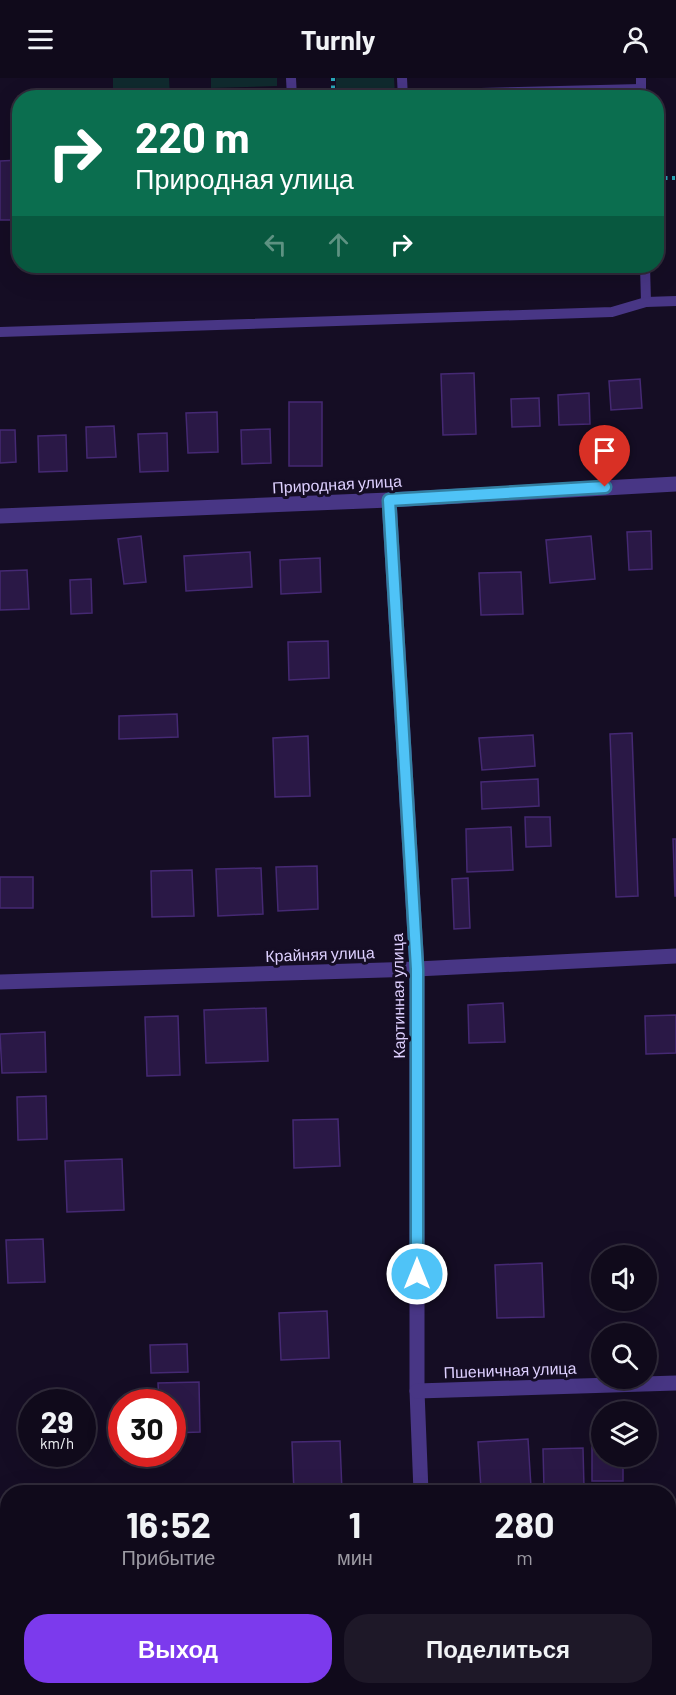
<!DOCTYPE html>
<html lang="ru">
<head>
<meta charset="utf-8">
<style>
  body { margin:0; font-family:Barlow,sans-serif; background:#1e1828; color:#f1f3f6; height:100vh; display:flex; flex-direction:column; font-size:22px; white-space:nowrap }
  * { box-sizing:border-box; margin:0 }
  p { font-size:20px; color:#9c9aa3 }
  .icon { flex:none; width:33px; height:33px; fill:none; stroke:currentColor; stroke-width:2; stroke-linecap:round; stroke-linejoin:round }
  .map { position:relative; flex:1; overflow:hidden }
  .panel { position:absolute; left:0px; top:1407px; width:676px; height:210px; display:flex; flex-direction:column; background:#100a1b; border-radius:24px 24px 0 0; box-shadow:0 6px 24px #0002,0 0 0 2px #302b3a }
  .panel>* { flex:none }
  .banner { position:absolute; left:12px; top:12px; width:652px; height:183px; border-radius:24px; box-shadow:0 6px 24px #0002,0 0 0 2px #302b3a; background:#0b6e4f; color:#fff; overflow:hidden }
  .buttons { position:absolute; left:591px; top:1167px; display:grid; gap:12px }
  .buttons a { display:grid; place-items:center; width:66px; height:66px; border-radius:50%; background:#100a1b; box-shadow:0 6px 24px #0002,0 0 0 2px #302b3a; font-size:30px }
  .speed { position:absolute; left:18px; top:1311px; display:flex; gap:12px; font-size:30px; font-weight:700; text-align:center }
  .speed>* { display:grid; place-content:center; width:78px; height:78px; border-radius:50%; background:#100a1b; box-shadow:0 6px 24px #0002,0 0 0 2px #302b3a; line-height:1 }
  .speed small { font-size:15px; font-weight:400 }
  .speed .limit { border:9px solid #d22; background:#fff; color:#111 }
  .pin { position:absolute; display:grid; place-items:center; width:51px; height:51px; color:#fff; margin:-62px -26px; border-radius:50% 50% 50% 0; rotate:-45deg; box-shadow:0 0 6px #0007 }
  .pin .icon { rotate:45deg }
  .me { position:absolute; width:66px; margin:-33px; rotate:0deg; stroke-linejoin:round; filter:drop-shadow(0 0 4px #0008) }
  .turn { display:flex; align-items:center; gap:21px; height:126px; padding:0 24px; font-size:27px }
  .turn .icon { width:78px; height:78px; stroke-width:2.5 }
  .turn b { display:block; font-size:42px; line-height:51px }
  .lanes { display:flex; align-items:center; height:57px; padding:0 24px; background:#0003; justify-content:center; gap:30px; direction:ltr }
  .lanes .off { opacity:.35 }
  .eta { display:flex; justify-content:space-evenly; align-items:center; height:102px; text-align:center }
  .eta b { font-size:36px; font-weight:700; line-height:42px }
  .cta { display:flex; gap:12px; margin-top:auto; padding:12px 24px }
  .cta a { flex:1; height:69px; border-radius:24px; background:#7c3aed; color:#fff; font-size:24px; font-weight:700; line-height:69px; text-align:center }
  .cta a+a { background:#1e1828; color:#f1f3f6 }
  header { display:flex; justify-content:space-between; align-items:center; height:78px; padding:0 24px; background:#100a1b; font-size:27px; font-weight:700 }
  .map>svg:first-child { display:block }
  .green { fill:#102a2e }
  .building { fill:#2a1846; stroke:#452973; stroke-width:1.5 }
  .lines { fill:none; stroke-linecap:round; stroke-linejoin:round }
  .path { stroke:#29a8ba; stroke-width:4; stroke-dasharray:3 4.5; stroke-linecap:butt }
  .service { stroke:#483685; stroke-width:10 }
  .minor { stroke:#483685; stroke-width:15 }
  .route-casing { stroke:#337fa1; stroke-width:15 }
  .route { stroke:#4fc3f7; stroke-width:10 }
  .labels { text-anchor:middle; stroke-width:6; stroke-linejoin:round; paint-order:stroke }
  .street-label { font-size:16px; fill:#ded0ff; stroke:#150d24 }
</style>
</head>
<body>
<header><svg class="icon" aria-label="menu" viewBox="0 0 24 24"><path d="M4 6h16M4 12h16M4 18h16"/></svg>Turnly<svg class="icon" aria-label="person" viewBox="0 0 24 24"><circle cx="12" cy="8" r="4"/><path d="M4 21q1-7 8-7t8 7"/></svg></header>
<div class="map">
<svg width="676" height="1617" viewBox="0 0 676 1617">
  <rect width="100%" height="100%" fill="#150d24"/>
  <g class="green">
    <path d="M 113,0 L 169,0 L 170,19 L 113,19 Z"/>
    <path d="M 211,0 L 277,0 L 277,8 L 211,10 Z"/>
    <path d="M 336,0 L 394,0 L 395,17 L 336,19 Z"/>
  </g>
  <g class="building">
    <path d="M 20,82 L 20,142 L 0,142 L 0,83 Z"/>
    <path d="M 474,295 L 476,356 L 443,357 L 441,296 Z"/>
    <path d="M 640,301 L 642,330 L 611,332 L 609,303 Z"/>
    <path d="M 589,315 L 590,346 L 559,347 L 558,317 Z"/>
    <path d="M 539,320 L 540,348 L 512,349 L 511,321 Z"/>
    <rect x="289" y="324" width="33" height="64"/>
    <path d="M 217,334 L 218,374 L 188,375 L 186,335 Z"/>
    <path d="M 114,348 L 116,379 L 87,380 L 86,349 Z"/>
    <path d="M 270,351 L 271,385 L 242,386 L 241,352 Z"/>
    <path d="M 0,352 L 15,352 L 16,384 L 0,385 Z"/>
    <path d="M 167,355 L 168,393 L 140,394 L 138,356 Z"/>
    <path d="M 66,357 L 67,393 L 39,394 L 38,358 Z"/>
    <path d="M 651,453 L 652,491 L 629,492 L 627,454 Z"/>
    <path d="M 141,458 L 146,504 L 124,506 L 118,461 Z"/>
    <path d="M 591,458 L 595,501 L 550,505 L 546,462 Z"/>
    <path d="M 250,474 L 252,509 L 186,513 L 184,478 Z"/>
    <path d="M 320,480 L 321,514 L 281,516 L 280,482 Z"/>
    <path d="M 27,492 L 29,531 L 0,532 L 0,493 Z"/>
    <path d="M 521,494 L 523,536 L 481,537 L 479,495 Z"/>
    <path d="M 91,501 L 92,535 L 71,536 L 70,502 Z"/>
    <path d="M 328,563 L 329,600 L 289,602 L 288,564 Z"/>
    <path d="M 177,636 L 178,659 L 119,661 L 119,638 Z"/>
    <path d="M 632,655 L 638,818 L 616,819 L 610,656 Z"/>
    <path d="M 533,657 L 535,688 L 482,692 L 479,660 Z"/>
    <path d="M 308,658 L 310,718 L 275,719 L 273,660 Z"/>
    <path d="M 538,701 L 539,728 L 482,731 L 481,704 Z"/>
    <path d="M 525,739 L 550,739 L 551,768 L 526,769 Z"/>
    <path d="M 511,749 L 513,792 L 467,794 L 466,751 Z"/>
    <path d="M 673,761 L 676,761 L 676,818 L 675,818 Z"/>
    <path d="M 317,788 L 318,831 L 278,833 L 276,789 Z"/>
    <path d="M 261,790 L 263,836 L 218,838 L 216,791 Z"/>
    <path d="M 192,792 L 194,838 L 152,839 L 151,793 Z"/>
    <rect x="0" y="799" width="33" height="31"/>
    <path d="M 468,800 L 470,850 L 454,851 L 452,801 Z"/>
    <path d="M 503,925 L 505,964 L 469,965 L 468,927 Z"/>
    <path d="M 266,930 L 268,983 L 206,985 L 204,932 Z"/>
    <path d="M 676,937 L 676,975 L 646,976 L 645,938 Z"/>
    <path d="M 178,938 L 180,997 L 147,998 L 145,939 Z"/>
    <path d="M 45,954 L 46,994 L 2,995 L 0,956 Z"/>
    <path d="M 46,1018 L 47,1061 L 18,1062 L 17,1019 Z"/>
    <path d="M 338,1041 L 340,1088 L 294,1090 L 293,1042 Z"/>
    <path d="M 122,1081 L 124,1132 L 67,1134 L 65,1083 Z"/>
    <path d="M 43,1161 L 45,1204 L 8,1205 L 6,1162 Z"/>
    <path d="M 542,1185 L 544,1239 L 497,1240 L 495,1187 Z"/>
    <path d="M 327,1233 L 329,1280 L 281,1282 L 279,1235 Z"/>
    <path d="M 187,1266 L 188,1294 L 151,1295 L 150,1267 Z"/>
    <path d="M 199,1304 L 200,1354 L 172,1355 L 172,1324 L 159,1324 L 158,1305 Z"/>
    <path d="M 528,1361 L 531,1409 L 481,1411 L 478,1364 Z"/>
    <path d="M 340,1363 L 342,1414 L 294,1414 L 292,1364 Z"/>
    <path d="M 592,1369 L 602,1369 L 602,1378 L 623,1378 L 623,1403 L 592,1403 Z"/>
    <path d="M 583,1370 L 584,1410 L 544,1411 L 543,1371 Z"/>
    <path d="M 8,1452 L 8,1497 L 3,1497 L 2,1453 Z"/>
    <path d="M 673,1553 L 676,1553 L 676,1596 L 673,1597 Z"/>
    <path d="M 5,1591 L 8,1591 L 8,1610 L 50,1610 L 51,1617 L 6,1617 Z"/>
    <rect x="109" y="1610" width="32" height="7"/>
    <path d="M 303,1610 L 346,1610 L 346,1615 L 303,1616 Z"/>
  </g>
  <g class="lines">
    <g class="path">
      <path d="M 333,0 L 333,20"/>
      <path d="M 657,100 L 676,100"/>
    </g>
    <g class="service">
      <path d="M 291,0 L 292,20"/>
      <path d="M 402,0 L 403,20"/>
      <path d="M 641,0 L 641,20"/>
      <path d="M 403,17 L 641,11"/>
      <path d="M 645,188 L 646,224"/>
      <path d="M 0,254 L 612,234 L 646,224 L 676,223"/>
    </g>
    <g class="minor">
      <path d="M 389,422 L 417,891 L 417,1313 L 421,1414"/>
      <path d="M 0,438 L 389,422 L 676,406"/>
      <path d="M 0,904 L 417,891 L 676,878"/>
      <path d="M 417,1313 L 676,1305"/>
      <path d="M 428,1610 L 428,1617"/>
    </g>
  </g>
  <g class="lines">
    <g class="route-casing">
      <path id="route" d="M 417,1196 L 417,891 L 389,422 L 605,409"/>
    </g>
    <use href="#route" class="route"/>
  </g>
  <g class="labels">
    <g class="street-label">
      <text transform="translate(337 406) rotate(-3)" y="6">Природная улица</text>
      <text transform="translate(320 876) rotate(-2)" y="6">Крайняя улица</text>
      <text transform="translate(398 918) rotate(-91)" y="6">Картинная улица</text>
      <text transform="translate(510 1292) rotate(-2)" y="6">Пшеничная улица</text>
    </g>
  </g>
</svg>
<div class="buttons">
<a><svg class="icon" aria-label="sound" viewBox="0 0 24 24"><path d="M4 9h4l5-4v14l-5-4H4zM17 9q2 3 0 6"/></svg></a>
<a><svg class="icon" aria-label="search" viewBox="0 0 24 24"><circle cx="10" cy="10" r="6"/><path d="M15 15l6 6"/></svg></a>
<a><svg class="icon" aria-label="layers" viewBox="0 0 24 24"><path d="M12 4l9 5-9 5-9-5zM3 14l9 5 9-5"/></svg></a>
</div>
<div class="speed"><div>29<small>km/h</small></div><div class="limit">30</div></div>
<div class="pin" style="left:605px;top:409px;background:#d93025"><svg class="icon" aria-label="arrive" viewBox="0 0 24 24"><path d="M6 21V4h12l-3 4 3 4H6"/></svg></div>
<svg class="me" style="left:417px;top:1196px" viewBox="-20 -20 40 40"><circle r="17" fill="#4fc3f7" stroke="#fff" stroke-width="3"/><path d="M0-11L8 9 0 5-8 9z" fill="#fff"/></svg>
<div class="banner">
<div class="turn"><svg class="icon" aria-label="right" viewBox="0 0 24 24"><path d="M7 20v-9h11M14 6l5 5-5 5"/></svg><div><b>220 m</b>Природная улица</div></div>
<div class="lanes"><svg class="icon off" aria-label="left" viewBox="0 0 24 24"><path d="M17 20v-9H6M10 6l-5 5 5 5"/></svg><svg class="icon off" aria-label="ahead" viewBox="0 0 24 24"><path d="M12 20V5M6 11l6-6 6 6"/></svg><svg class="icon" aria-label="right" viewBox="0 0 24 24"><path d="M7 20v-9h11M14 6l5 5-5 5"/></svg></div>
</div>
<section class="panel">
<div class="eta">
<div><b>16:52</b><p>Прибытие</p></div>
<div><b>1</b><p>мин</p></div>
<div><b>280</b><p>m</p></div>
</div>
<div class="cta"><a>Выход</a><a>Поделиться</a></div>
</section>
</div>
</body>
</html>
